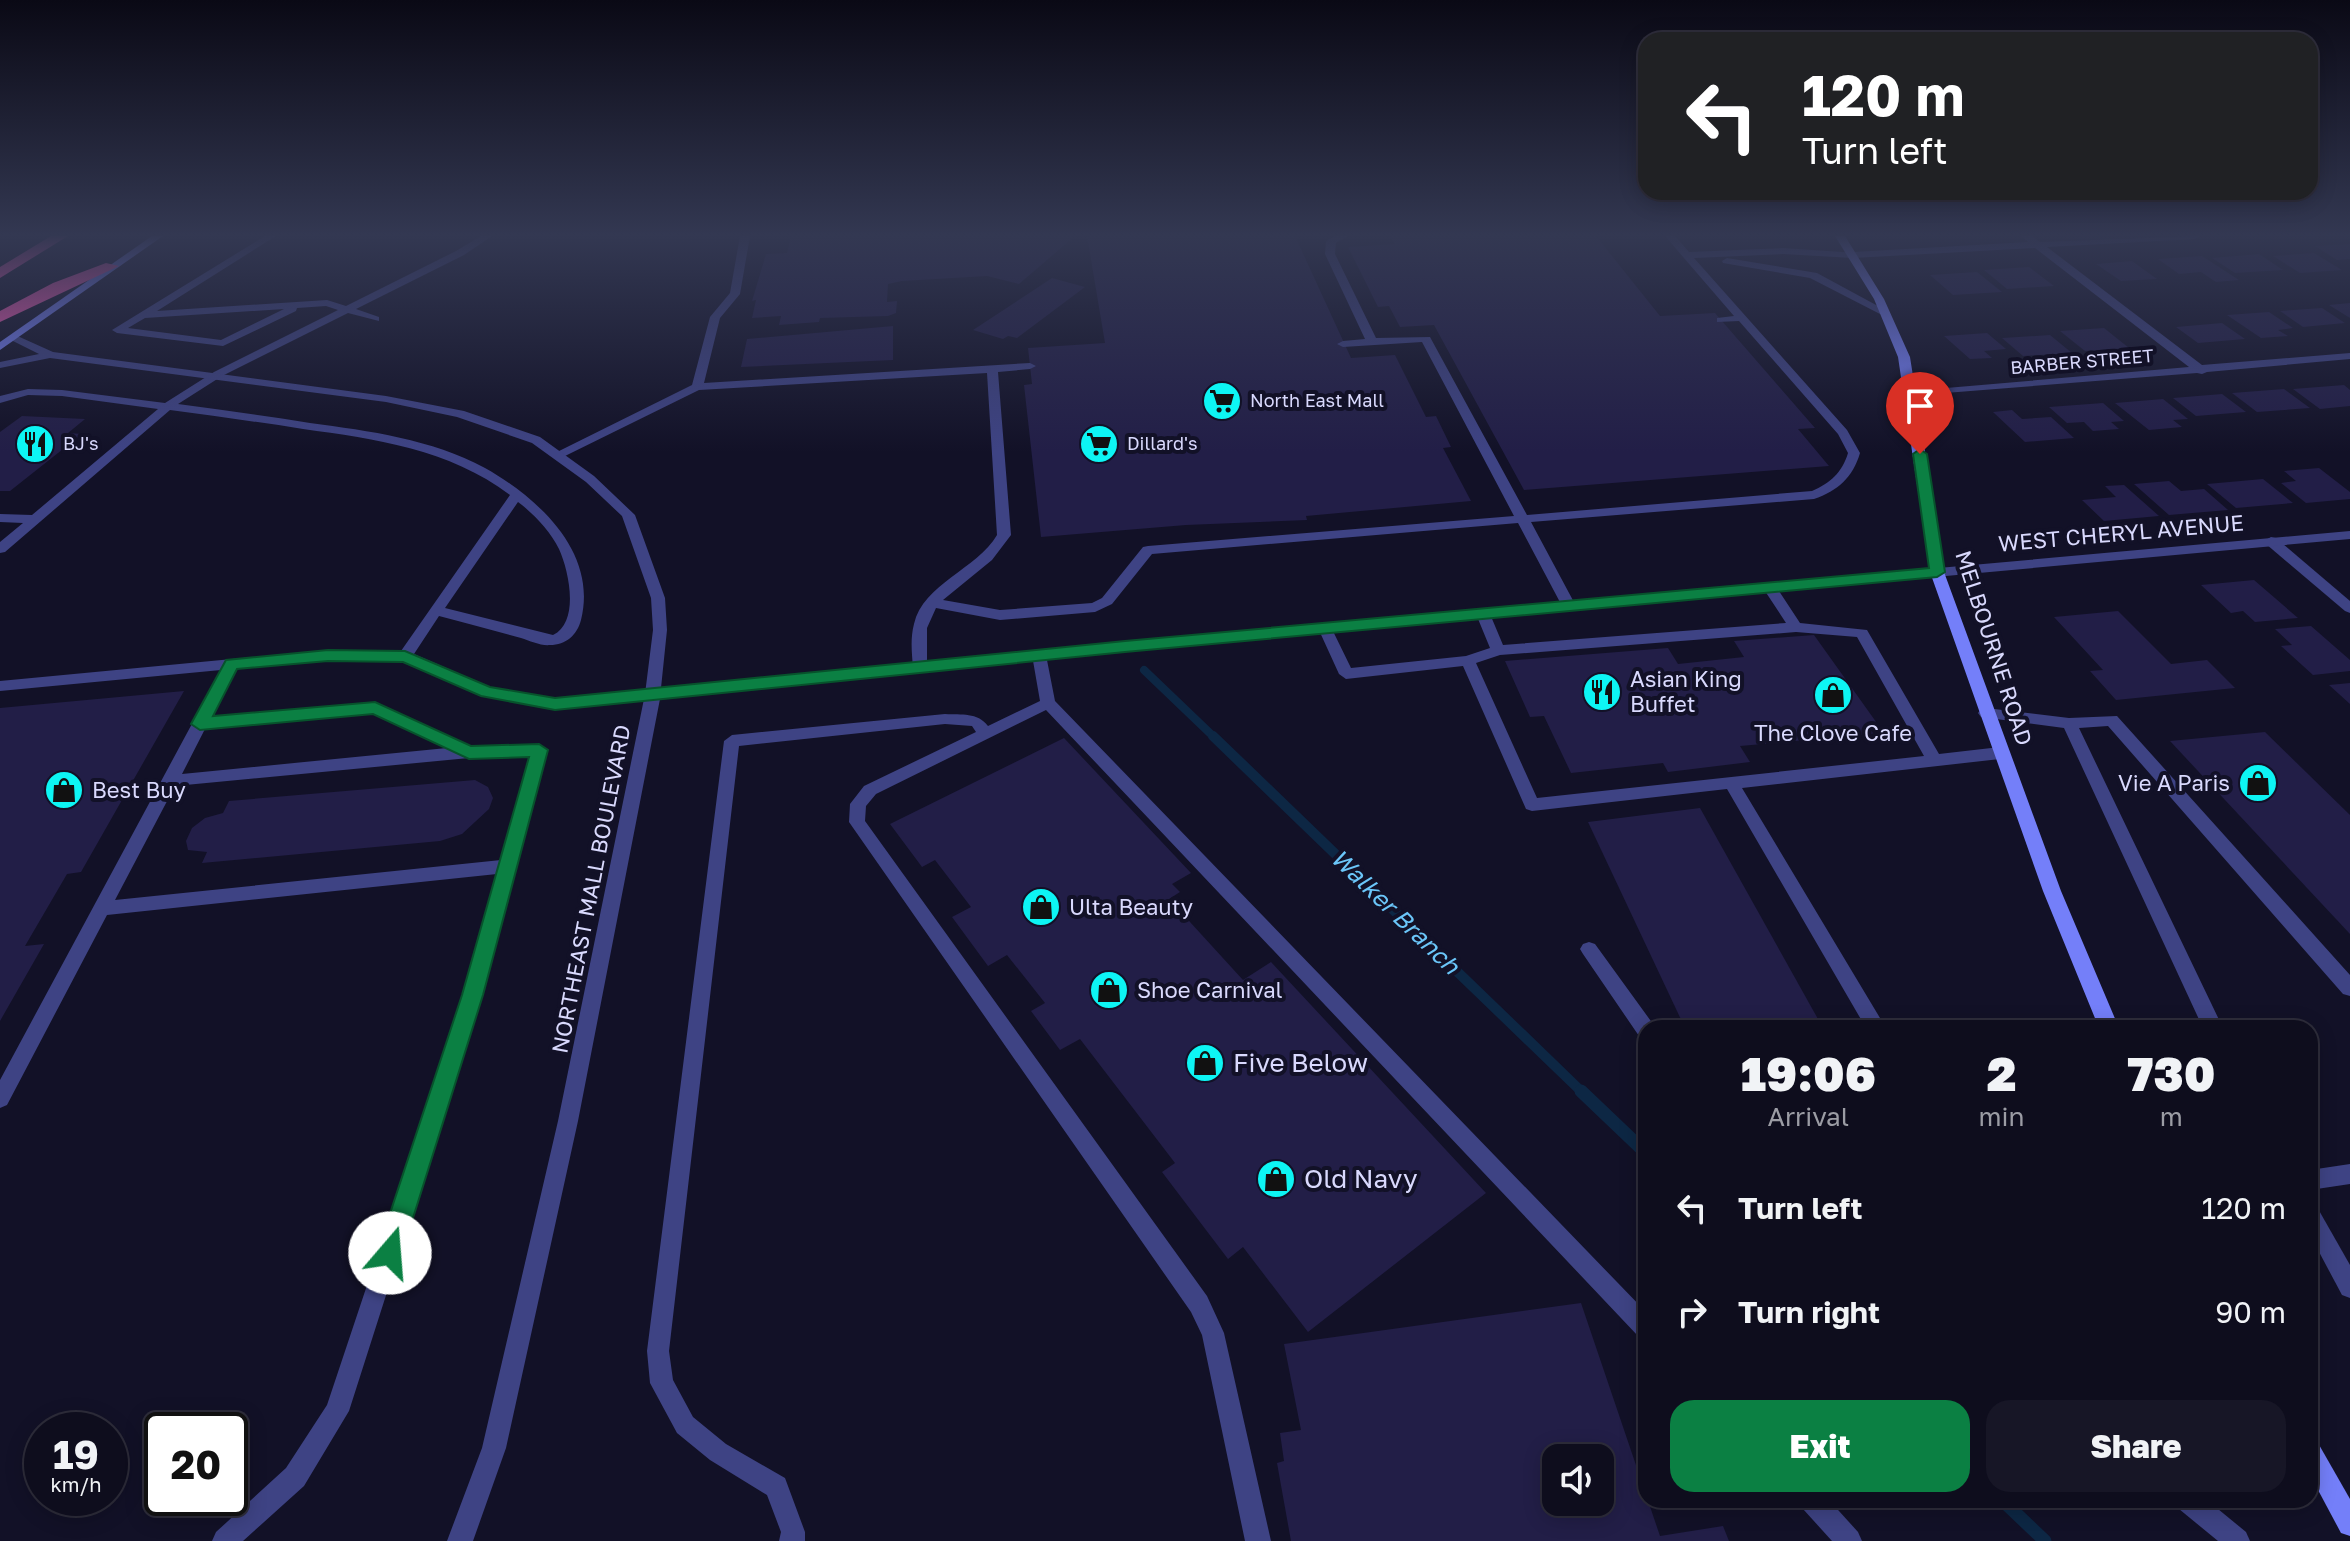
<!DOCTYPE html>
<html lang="en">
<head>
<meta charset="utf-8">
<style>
  body { margin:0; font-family:"Golos Text",sans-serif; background:#171626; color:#f1f3f6; height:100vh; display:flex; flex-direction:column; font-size:30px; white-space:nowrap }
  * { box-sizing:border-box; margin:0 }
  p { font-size:26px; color:#9b9ca4 }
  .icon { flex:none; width:44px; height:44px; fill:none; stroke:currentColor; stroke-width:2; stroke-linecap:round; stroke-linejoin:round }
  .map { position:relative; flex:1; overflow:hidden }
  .sheet { position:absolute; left:1638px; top:1020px; width:680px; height:488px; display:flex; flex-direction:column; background:#0e0d1d; border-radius:24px; box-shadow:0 4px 20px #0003,0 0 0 2px #2e2d3b }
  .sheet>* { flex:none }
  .top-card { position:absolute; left:1638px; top:32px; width:680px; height:168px; border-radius:24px; box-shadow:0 4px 20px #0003,0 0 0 2px #2e2d3b; background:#202124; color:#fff; overflow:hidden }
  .fabs { position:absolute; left:1542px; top:1444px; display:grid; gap:16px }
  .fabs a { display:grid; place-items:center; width:72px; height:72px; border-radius:16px; background:#0e0d1d; box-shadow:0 4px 20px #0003,0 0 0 2px #2e2d3b; font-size:40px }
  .speed { position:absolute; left:24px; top:1412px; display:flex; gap:16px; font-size:40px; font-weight:700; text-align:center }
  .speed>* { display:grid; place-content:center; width:104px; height:104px; border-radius:50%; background:#0e0d1d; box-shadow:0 4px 20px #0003,0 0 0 2px #2e2d3b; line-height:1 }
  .speed small { font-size:20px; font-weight:400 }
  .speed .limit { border:4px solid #111; border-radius:12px; background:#fff; color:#111 }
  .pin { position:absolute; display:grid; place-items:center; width:68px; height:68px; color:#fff; margin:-82px -34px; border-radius:50% 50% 50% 0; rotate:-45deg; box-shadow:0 0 8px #0007 }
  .pin .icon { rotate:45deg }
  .me { position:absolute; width:88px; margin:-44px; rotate:18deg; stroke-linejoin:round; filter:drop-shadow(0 0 6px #0008) }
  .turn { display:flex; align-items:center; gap:28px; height:168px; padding:0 32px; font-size:36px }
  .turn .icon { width:104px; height:104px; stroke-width:2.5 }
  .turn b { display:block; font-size:56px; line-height:68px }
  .eta { display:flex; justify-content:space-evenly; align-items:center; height:136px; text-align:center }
  .eta b { font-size:48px; font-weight:800; line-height:56px }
  .cta { display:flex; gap:16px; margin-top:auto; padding:16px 32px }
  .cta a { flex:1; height:92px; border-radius:24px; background:#0b8043; color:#fff; font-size:32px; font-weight:800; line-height:92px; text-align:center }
  .cta a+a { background:#171626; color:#f1f3f6 }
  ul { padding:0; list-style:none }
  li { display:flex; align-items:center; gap:24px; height:104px; padding:0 32px }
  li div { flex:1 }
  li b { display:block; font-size:30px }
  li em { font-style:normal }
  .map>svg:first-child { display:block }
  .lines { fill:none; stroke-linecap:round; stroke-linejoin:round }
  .stream-far2 { stroke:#0d2744; stroke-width:8 }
  .stream-far1 { stroke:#0d2744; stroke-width:10 }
  .stream { stroke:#0d2744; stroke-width:13 }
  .building { fill:#221e47; fill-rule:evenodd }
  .service { fill:#3e4384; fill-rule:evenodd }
  .minor { fill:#3e4384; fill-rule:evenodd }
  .tertiary { fill:#3e4384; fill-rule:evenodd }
  .secondary { fill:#747ff9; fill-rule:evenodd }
  .motorway { fill:#f859b6; fill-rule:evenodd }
  .route { fill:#0b8043; stroke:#07532c; stroke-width:2 }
  .labels { text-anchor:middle; stroke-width:8; stroke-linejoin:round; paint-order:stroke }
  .far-street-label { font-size:18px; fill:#d9d9fd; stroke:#121127 }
  .far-poi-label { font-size:18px; fill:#d9d9fd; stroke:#121127; text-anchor:start }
  .street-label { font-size:22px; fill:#d9d9fd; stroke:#121127 }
  .poi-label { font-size:22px; fill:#d9d9fd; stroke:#121127; text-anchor:start }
  .water-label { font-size:24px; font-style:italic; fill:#6bc6f9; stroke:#121127 }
  .near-poi-label { font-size:26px; fill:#d9d9fd; stroke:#121127; text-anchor:start }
</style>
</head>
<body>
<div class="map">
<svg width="2350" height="1541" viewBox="0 0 2350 1541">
  <rect width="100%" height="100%" fill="#121127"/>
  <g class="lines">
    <path class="stream-far2" d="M 1144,670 L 1215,738"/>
    <path class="stream-far1" d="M 1213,736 L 1583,1093"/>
    <g class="stream">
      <path d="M 1581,1091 L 1646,1153"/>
      <path d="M 2002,1500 L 2045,1541"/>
    </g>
  </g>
  <g class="building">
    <path d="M 791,236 L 1075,236 L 1019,284 L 987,276 L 902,281 L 888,284 L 887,302 L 897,301 L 896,313 L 888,316 L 820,318 L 819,322 L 779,325 L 781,316 L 752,318 L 756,300 L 752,301 L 766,254 L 787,253 Z"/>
    <path d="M 1087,236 L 1295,236 L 1351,358 L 1395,355 L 1426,417 L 1436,416 L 1451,447 L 1443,448 L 1471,501 L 1306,516 L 1307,520 L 1186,525 L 1041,537 L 1024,385 L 1032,384 L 1028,348 L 1105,343 Z"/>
    <path d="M 1390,236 L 1596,236 L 1660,316 L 1715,313 L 1815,428 L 1798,429 L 1829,466 L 1524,490 L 1434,325 L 1400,327 L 1389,306 L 1378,307 L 1348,247 L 1395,244 Z"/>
    <path d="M 2350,244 L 2350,259 L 2337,260 L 2315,246 Z"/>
    <path d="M 2314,253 L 2342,270 L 2300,273 L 2273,256 Z"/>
    <path d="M 2259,254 L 2283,270 L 2235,273 L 2212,258 Z"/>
    <path d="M 2202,256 L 2239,280 L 2216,282 L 2201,272 L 2179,274 L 2158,259 Z"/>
    <path d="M 2132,261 L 2157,279 L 2121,281 L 2096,264 Z"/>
    <path d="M 2029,267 L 2054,286 L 2007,289 L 1984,270 Z"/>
    <path d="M 1977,272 L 2002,292 L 1953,295 L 1930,275 Z"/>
    <path d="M 1052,278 L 1085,287 L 1017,338 L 1008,336 L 1003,339 L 973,330 Z"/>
    <path d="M 2350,303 L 2350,318 L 2329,305 Z"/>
    <path d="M 2322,308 L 2345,323 L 2303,327 L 2280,311 Z"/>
    <path d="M 2269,312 L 2293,328 L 2278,330 L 2288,336 L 2261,338 L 2227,315 Z"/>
    <path d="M 2222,323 L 2245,339 L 2198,343 L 2176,327 Z"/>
    <path d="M 893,326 L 893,360 L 741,367 L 747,339 Z"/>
    <path d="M 2104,328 L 2129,348 L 2085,351 L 2060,331 Z"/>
    <path d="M 1987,333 L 2006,349 L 1984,351 L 1992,358 L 1970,359 L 1944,336 Z"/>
    <path d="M 2050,335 L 2072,353 L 2023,356 L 2002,338 Z"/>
    <path d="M 2344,385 L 2350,390 L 2350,406 L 2320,409 L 2293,389 Z"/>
    <path d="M 2284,389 L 2310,408 L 2257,412 L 2232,393 Z"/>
    <path d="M 2222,394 L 2246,412 L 2196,416 L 2173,398 Z"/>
    <path d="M 2163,399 L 2188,419 L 2173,420 L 2182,427 L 2149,430 L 2115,403 Z"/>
    <path d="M 2103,403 L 2124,421 L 2111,422 L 2119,429 L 2093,431 L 2084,422 L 2067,423 L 2049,407 Z"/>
    <path d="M 2012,410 L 2022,419 L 2051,417 L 2074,438 L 2025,442 L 1993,412 Z"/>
    <path d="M 22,416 L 85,419 L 68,433 L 82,434 L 10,491 L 0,491 L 0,432 Z"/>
    <path d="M 2319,468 L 2350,492 L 2350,499 L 2306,503 L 2281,483 L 2296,481 L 2284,471 Z"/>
    <path d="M 2263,479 L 2293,503 L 2236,508 L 2207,484 Z"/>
    <path d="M 2169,481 L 2181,491 L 2204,489 L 2228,510 L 2169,515 L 2134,484 Z"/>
    <path d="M 2124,485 L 2159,516 L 2104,521 L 2082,500 L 2116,497 L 2105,486 Z"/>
    <path d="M 2254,580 L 2298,618 L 2255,622 L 2243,611 L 2231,613 L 2201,585 Z"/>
    <path d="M 2118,611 L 2171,664 L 2207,660 L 2235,688 L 2116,700 L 2090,671 L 2103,670 L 2054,617 Z"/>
    <path d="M 2311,626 L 2350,660 L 2350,671 L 2313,675 L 2281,646 L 2292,645 L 2275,629 Z"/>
    <path d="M 1814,635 L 1884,733 L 1740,746 L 1750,762 L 1668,772 L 1663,763 L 1571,773 L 1544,716 L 1530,717 L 1505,661 L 1668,648 L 1678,664 L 1744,657 L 1734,641 Z"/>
    <path d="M 2350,683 L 2350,704 L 2329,685 Z"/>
    <path d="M 184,691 L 81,872 L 67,874 L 25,946 L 44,944 L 0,1021 L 0,708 Z"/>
    <path d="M 2265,732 L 2350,815 L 2350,934 L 2170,741 Z"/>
    <path d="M 1064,738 L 1191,873 L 1172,884 L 1180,892 L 1169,899 L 1243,980 L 1271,962 L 1486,1193 L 1308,1332 L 1243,1247 L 1228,1259 L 1162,1172 L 1175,1163 L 1080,1039 L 1060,1050 L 1031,1011 L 1045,1003 L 1007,955 L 988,966 L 952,917 L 971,907 L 935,860 L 922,867 L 890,824 Z"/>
    <path d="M 475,780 L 488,787 L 493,798 L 489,809 L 462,834 L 440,841 L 202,863 L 207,852 L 188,850 L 186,841 L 192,828 L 205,818 L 223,813 L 229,801 Z"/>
    <path d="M 1700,808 L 1823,1028 L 1685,1028 L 1588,822 Z"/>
    <path d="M 1581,1303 L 1660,1536 L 1723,1526 L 1729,1541 L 1291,1541 L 1277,1463 L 1284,1461 L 1280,1433 L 1301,1430 L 1284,1344 ZM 1556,1458 L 1600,1458 L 1600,1502 L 1556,1502 Z"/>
  </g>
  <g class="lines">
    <g class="service">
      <path d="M 265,236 L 276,236 L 157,311 L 327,300 L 346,306 L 456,251 L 481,236 L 492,236 L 464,255 L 356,309 L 379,317 L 379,321 L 348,313 L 222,376 L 178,404 C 222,410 266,416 310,423 C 370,431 431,439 485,468 C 538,498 598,552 581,620 C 577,635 566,645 550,645 C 541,646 530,641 521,638 C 494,631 467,623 439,616 L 414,654 L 490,687 L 555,699 L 653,689 L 661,694 L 653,699 L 555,709 L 482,696 L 403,661 L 328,660 L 237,669 L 211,718 L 375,703 L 470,746 L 539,744 L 547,750 L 482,995 L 349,1411 L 304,1486 L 243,1541 L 212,1541 L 216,1532 L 286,1468 L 327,1405 L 464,995 L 497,874 L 107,915 L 7,1105 L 0,1108 L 0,1080 L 221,670 L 0,691 L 0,681 L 328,650 L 401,651 L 510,495 C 449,449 376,439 303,429 C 259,422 214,416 170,410 L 5,552 L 0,553 L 0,542 L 23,523 L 0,522 L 0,514 L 32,515 L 158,409 L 62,396 L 28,395 L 0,403 L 0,396 L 28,389 L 62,390 L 165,403 L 214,372 L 338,310 L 326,306 L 297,308 L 296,311 L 223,346 L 117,333 L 112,330 ZM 284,309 L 221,340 L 128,328 L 145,318 ZM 518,502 C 534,514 550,531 559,549 C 569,571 580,622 553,635 L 445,608 ZM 373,713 L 447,748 L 182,774 L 205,729 ZM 529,756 L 501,860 L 115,900 L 175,786 L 469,758 Z"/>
      <path d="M 740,236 L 750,236 L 740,294 L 720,318 L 704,383 L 1030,363 L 1036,366 L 1030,369 L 998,372 L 1011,535 L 992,560 L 943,600 L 1000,610 L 1092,603 L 1102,598 L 1143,547 L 1148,546 L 1514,516 L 1422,342 L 1343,347 L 1337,344 L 1343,341 L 1365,339 L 1325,254 L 1326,241 L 1335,236 L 1348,236 L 1336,243 L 1335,254 L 1376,338 L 1430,337 L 1527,515 L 1812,491 C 1830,483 1842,473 1848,453 L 1838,434 L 1739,321 L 1717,322 L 1717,318 L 1734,316 L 1665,236 L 1675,236 L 1689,252 L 1783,248 L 1857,253 L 1858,255 L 1853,258 L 1783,254 L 1694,258 L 1847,430 L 1860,453 C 1853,477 1838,491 1814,499 L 1531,522 L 1576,606 L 1569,611 L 1562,606 L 1518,523 L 1152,554 L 1112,604 L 1095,612 L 1000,620 L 936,608 L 927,628 L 927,668 L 920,673 L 913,668 C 912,654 910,639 914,624 C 923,584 977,569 997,535 L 987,373 L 699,390 L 563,457 L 559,458 L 553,454 L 692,385 L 710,317 L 730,293 Z"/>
      <path d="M 1727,258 L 1817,273 L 1889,312 L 1880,314 L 1810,278 L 1723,263 L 1722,261 Z"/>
      <path d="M 1770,584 L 1775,585 L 1800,623 L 1867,630 L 1939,754 L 2000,747 L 2008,753 L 2000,759 L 1742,788 L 1886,1028 L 1866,1028 L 1727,789 L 1532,811 L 1526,809 L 1463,666 L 1346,679 L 1339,674 L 1318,628 L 1325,623 L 1330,625 L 1351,668 L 1466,656 L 1490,648 L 1476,614 L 1483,609 L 1490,614 L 1503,645 L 1786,623 L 1763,588 ZM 1796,632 L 1857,637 L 1924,756 L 1537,798 L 1476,663 L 1500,655 Z"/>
      <path d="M 1039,650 L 1046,655 L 1055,701 L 1646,1312 L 1646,1339 L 1638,1336 L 1046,710 L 876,794 L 866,806 L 865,821 L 1207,1296 L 1224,1333 L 1271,1541 L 1245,1541 L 1202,1335 L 1191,1312 L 849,822 L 850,804 L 864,786 L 976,732 L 972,726 L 945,724 L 739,746 L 669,1351 L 673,1380 L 693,1417 L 726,1444 L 785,1478 L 805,1532 L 805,1541 L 779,1541 L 781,1532 L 767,1495 L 710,1460 L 677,1433 L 650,1383 L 647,1351 L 724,741 L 732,735 L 945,714 C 962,715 977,712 988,726 L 1040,701 L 1032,655 Z"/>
      <path d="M 1986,708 L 2069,718 L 2117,716 L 2350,975 L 2350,996 L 2343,994 L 2108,726 L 2079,728 L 2223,1028 L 2203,1028 L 2064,728 L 1981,717 L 1978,713 L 1981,709 Z"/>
      <path d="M 1589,942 L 1595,944 L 1653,1024 L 1655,1028 L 1646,1028 L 1646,1038 L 1639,1036 L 1583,954 L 1580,949 L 1583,944 Z"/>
      <path d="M 2350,1164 L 2350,1184 L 2310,1190 L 2310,1170 Z"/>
      <path d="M 2310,1204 L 2317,1207 L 2350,1265 L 2350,1298 L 2342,1295 L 2310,1235 Z"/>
      <path d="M 1800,1500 L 1829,1500 L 1858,1532 L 1862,1541 L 1832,1541 L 1803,1509 Z"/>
      <path d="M 2176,1500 L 2207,1500 L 2246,1532 L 2250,1541 L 2218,1541 L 2179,1509 Z"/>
    </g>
    <g class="minor">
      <path d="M 2021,236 L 2032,236 L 2040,242 L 2200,236 L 2195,239 L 2047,247 L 2202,365 L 2350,353 L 2350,359 L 2207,372 L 2202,374 L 2197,373 L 1907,396 L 1905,394 L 1911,391 L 2189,367 L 2035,248 L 1853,258 L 1848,255 L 1853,252 L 2028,242 Z"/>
      <path d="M 2271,537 L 2276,538 L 2350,601 L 2350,613 L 2345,611 L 2266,544 L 2264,541 Z"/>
    </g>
    <path class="tertiary" d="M 13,334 L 53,352 L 386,396 L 464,411 L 540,437 L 594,476 L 635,515 L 665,598 L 667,630 L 661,688 L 1125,641 L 2350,531 L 2350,539 L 1125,651 L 660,699 L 578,1121 L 506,1448 L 473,1541 L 447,1541 L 482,1448 L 558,1121 L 645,694 L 653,630 L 651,598 L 622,516 L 586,482 L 532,443 L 457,417 L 386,402 L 50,358 L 0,368 L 0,362 L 39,354 L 9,339 L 8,337 Z"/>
    <g class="secondary">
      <path d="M 152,236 L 163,236 L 0,350 L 0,342 Z"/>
      <path d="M 1835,236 L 1845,236 L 1884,299 L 1910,357 L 1944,572 L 2061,891 L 2119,1028 L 2099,1028 L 2043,891 L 1930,572 L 1898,357 L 1874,299 Z"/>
      <path d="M 2310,1439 L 2318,1443 L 2350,1499 L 2350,1536 L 2341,1533 L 2310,1475 Z"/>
    </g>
    <g class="motorway">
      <path d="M 51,236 L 68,236 L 0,278 L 0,267 Z"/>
      <path d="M 106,263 L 119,266 L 0,322 L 0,311 L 53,283 Z"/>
    </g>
  </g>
  <linearGradient id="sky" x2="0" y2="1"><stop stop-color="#0a0915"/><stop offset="0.52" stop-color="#333852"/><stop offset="1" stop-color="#333852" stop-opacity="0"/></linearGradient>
  <rect width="2350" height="452" fill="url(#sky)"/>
  <path class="route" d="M 1920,449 L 1927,454 L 1945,572 L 1937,577 L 1125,652 L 555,710 L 481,696 L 403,662 L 328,661 L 237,669 L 213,716 L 375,702 L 471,746 L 539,744 L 548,750 L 483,995 L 402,1253 L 399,1262 L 390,1265 L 381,1262 L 377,1253 L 462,995 L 529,757 L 469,759 L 373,714 L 200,730 L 191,724 L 226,660 L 328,650 L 405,651 L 490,687 L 555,698 L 1125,641 L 1929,568 L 1913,454 Z"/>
  <defs>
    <g id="supermarket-disc" transform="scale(2)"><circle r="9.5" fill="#0df5f4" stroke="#121127"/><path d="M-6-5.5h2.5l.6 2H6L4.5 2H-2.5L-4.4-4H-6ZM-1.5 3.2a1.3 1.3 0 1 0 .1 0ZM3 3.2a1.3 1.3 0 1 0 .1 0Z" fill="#111"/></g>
    <g id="restaurant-disc" transform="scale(2)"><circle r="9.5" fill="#0df5f4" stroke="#121127"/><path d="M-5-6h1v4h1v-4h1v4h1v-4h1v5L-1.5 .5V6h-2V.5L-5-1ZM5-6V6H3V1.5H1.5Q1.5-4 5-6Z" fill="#111"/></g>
    <g id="shop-disc" transform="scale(2)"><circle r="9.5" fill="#0df5f4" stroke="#121127"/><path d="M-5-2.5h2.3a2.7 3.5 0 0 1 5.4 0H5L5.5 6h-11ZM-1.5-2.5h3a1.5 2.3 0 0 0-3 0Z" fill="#111"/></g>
  </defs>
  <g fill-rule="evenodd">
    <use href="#supermarket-disc" x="1222" y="401"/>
    <use href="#restaurant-disc" x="35" y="444"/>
    <use href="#supermarket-disc" x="1099" y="444"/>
    <use href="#restaurant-disc" x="1602" y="692"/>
    <use href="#shop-disc" x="1833" y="695"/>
    <use href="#shop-disc" x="2258" y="783"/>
    <use href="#shop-disc" x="64" y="790"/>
    <use href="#shop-disc" x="1041" y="907"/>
    <use href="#shop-disc" x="1109" y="990"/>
    <use href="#shop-disc" x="1205" y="1063"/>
    <use href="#shop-disc" x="1276" y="1179"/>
  </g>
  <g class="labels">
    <g class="far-street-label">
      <text transform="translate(2082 362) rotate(-5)" y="6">BARBER STREET</text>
    </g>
    <g class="far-poi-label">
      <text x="1250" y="407">North East Mall</text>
      <text x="63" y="450">BJ's</text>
      <text x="1127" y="450">Dillard's</text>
    </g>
    <g class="street-label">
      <text transform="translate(2121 533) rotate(-5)" y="8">WEST CHERYL AVENUE</text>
      <text transform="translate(1994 648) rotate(72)" y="8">MELBOURNE ROAD</text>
      <text transform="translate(591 889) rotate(-79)" y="8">NORTHEAST MALL BOULEVARD</text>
    </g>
    <g class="poi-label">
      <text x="1630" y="687">Asian King<tspan x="1630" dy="25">Buffet</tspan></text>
      <text x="1833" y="741" text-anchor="middle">The Clove Cafe</text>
      <text x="2230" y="791" text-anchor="end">Vie A Paris</text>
      <text x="92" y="798">Best Buy</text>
      <text x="1069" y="915">Ulta Beauty</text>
      <text x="1137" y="998">Shoe Carnival</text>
    </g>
    <g class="water-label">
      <text transform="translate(1395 912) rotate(44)" y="8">Walker Branch</text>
    </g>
    <g class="near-poi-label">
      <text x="1233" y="1072">Five Below</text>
      <text x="1304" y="1188">Old Navy</text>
    </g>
  </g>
</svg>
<div class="fabs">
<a><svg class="icon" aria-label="sound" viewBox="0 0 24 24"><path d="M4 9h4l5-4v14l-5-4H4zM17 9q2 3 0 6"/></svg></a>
</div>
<div class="speed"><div>19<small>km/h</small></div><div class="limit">20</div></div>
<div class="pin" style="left:1920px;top:454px;background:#d93025"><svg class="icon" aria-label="arrive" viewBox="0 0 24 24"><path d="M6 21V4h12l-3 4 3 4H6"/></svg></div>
<svg class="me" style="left:390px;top:1253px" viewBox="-20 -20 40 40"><circle r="19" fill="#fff"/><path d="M0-13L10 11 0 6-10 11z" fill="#0b8043"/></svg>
<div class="top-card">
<div class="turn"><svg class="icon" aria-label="left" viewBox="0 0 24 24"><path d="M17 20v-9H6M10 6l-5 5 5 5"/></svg><div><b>120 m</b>Turn left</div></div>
</div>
<section class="sheet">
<div class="eta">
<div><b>19:06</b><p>Arrival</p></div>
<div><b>2</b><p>min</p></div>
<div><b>730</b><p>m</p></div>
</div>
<ul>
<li><svg class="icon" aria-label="left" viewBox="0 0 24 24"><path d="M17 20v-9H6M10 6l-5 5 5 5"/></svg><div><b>Turn left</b></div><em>120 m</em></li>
<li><svg class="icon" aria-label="right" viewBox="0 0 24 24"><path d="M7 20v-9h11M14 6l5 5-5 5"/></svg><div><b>Turn right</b></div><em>90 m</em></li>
</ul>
<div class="cta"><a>Exit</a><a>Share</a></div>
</section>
</div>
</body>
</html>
